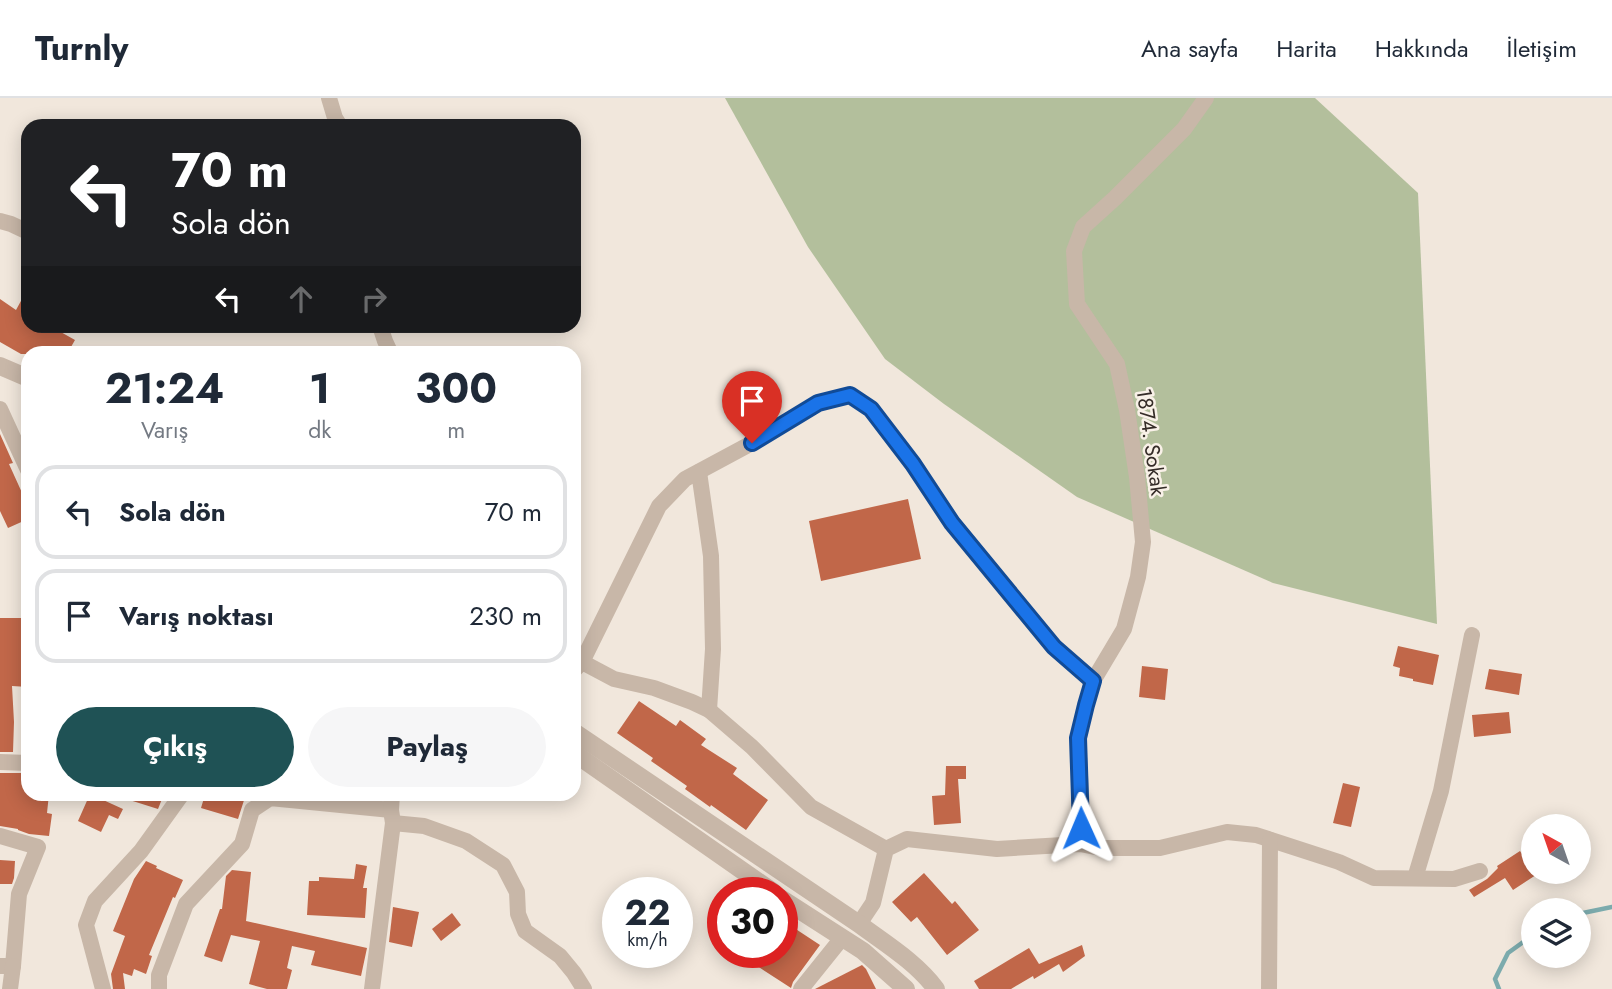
<!DOCTYPE html>
<html lang="tr">
<head>
<meta charset="utf-8">
<style>
  body { margin:0; font-family:Jost,sans-serif; background:#f6f6f7; color:#1f2937; height:100vh; display:flex; flex-direction:column; font-size:26px; white-space:nowrap }
  * { box-sizing:border-box; margin:0 }
  p { font-size:23px; color:#747a83 }
  .icon { flex:none; width:38px; height:38px; fill:none; stroke:currentColor; stroke-width:2; stroke-linecap:round; stroke-linejoin:round }
  .map { position:relative; flex:1; overflow:hidden }
  .drawer { position:absolute; left:21px; top:248px; width:560px; height:455px; display:flex; flex-direction:column; background:#fff; border-radius:21px; box-shadow:0 4px 18px #0003 }
  .drawer>* { flex:none }
  .guide { position:absolute; left:21px; top:21px; width:560px; height:214px; border-radius:21px; box-shadow:0 4px 18px #0003; background:#202124; color:#fff; overflow:hidden }
  .needle { width:46px; rotate:320deg }
  .fabs { position:absolute; left:1521px; top:716px; display:grid; gap:14px }
  .fabs a { display:grid; place-items:center; width:70px; height:70px; border-radius:50%; background:#fff; box-shadow:0 4px 18px #0003; font-size:35px }
  .speed { position:absolute; left:602px; top:779px; display:flex; gap:14px; font-size:35px; font-weight:700; text-align:center }
  .speed>* { display:grid; place-content:center; width:91px; height:91px; border-radius:50%; background:#fff; box-shadow:0 4px 18px #0003; line-height:1 }
  .speed small { font-size:18px; font-weight:400 }
  .speed .limit { border:10px solid #d22; background:#fff; color:#111 }
  .pin { position:absolute; display:grid; place-items:center; width:60px; height:60px; color:#fff; margin:-72px -30px; border-radius:50% 50% 50% 0; rotate:-45deg; box-shadow:0 0 7px #0007 }
  .pin .icon { rotate:45deg }
  .me { position:absolute; width:77px; margin:-38px; rotate:359deg; stroke-linejoin:round; filter:drop-shadow(0 0 5px #0008) }
  .turn { display:flex; align-items:center; gap:24px; height:147px; padding:0 35px; font-size:32px }
  .turn .icon { width:91px; height:91px; stroke-width:2.5 }
  .turn b { display:block; font-size:49px; line-height:60px }
  .lanes { display:flex; align-items:center; height:66px; padding:0 35px; background:#0003; justify-content:center; gap:35px; direction:ltr }
  .lanes .off { opacity:.35 }
  .eta { display:flex; justify-content:space-evenly; align-items:center; height:119px; text-align:center }
  .eta b { font-size:42px; font-weight:700; line-height:49px }
  .cta { display:flex; gap:14px; margin-top:auto; padding:14px 35px }
  .cta a { flex:1; height:80px; border-radius:42px; background:#1f5255; color:#fff; font-size:28px; font-weight:700; line-height:80px; text-align:center }
  .cta a+a { background:#f6f6f7; color:#1f2937 }
  ul { padding:0; list-style:none }
  li { display:flex; align-items:center; gap:21px; height:94px; margin:0 14px 10px; padding:0 21px; border:4px solid #e0e1e3; border-radius:21px }
  li div { flex:1 }
  li b { display:block; font-size:26px }
  li em { font-style:normal }
  header { display:flex; align-items:center; gap:42px; box-sizing:border-box; height:98px; padding:0 35px; background:#fff; border-bottom:2px solid #e0e1e3 }
  header strong { font-size:33px }
  nav { display:flex; gap:38px; margin-inline-start:auto; font-size:24px }
  .map>svg:first-child { display:block }
  .green { fill:#b3bf9c }
  .lines { fill:none; stroke-linecap:round; stroke-linejoin:round }
  .stream { stroke:#7cabad; stroke-width:4.5 }
  .building { fill:#c16749 }
  .minor { stroke:#c8b7a8; stroke-width:16 }
  .tertiary { stroke:#c8b7a8; stroke-width:18 }
  .route-casing { stroke:#114b97; stroke-width:18 }
  .route { stroke:#1a73e8; stroke-width:12 }
  .labels { text-anchor:middle; stroke-width:5; stroke-linejoin:round; paint-order:stroke }
  .street-label { font-size:21px; fill:#352c28; stroke:#f9f1e8 }
</style>
</head>
<body>
<header>
<strong>Turnly</strong>
<nav><a>Ana sayfa</a><a>Harita</a><a>Hakkında</a><a>İletişim</a></nav>
</header>
<div class="map">
<svg width="1612" height="891" viewBox="0 0 1612 891">
  <rect width="100%" height="100%" fill="#f1e7dc"/>
  <path class="green" d="M 725,0 L 1315,0 L 1418,95 L 1437,526 L 1273,485 L 1077,399 L 944,306 L 885,261 L 808,149 Z"/>
  <g class="lines">
    <g class="stream">
      <path d="M 1578,816 L 1612,809"/>
      <path d="M 1499,891 L 1495,881 L 1508,855 L 1533,837"/>
    </g>
  </g>
  <g class="building">
    <path d="M 28,190 L 28,228 L 50,228 L 75,242 L 67,256 L 21,256 L 0,244 L 0,201 L 16,212 Z"/>
    <path d="M 0,336 L 13,365 L 9,366 L 28,408 L 28,421 L 8,430 L 0,413 Z"/>
    <path d="M 908,401 L 921,461 L 821,483 L 809,423 Z"/>
    <path d="M 0,520 L 28,520 L 28,589 L 12,588 L 14,624 L 13,654 L 0,654 Z"/>
    <path d="M 1398,548 L 1439,557 L 1433,587 L 1413,583 L 1413,581 L 1399,578 L 1400,570 L 1393,568 Z"/>
    <path d="M 1142,568 L 1168,571 L 1165,602 L 1139,599 Z"/>
    <path d="M 1489,571 L 1522,576 L 1519,597 L 1485,591 Z"/>
    <path d="M 639,603 L 676,628 L 680,622 L 706,641 L 701,647 L 737,670 L 733,676 L 768,702 L 746,732 L 711,707 L 710,709 L 685,691 L 687,688 L 651,663 L 653,660 L 617,635 Z"/>
    <path d="M 1509,614 L 1511,635 L 1474,639 L 1472,617 Z"/>
    <path d="M 946,668 L 966,668 L 966,681 L 958,681 L 961,725 L 934,727 L 932,698 L 945,697 Z"/>
    <path d="M 0,675 L 28,675 L 28,696 L 49,696 L 47,715 L 52,716 L 49,738 L 29,736 L 18,732 L 18,731 L 0,728 Z"/>
    <path d="M 1343,685 L 1360,689 L 1351,729 L 1333,725 Z"/>
    <path d="M 90,696 L 123,711 L 118,721 L 109,717 L 101,734 L 78,723 Z"/>
    <path d="M 120,696 L 164,696 L 158,711 L 120,699 Z"/>
    <path d="M 209,696 L 246,696 L 238,721 L 201,710 L 204,700 L 208,700 Z"/>
    <path d="M 1520,753 L 1536,777 L 1513,792 L 1505,780 L 1474,799 L 1469,792 L 1487,781 L 1498,770 L 1497,768 Z"/>
    <path d="M 0,762 L 15,763 L 14,780 L 12,786 L 0,786 Z"/>
    <path d="M 146,763 L 157,768 L 156,770 L 183,782 L 175,800 L 173,799 L 149,857 L 152,858 L 146,876 L 134,871 L 132,878 L 123,875 L 125,891 L 113,891 L 111,876 L 125,838 L 113,833 L 134,781 Z"/>
    <path d="M 356,766 L 367,768 L 363,790 L 367,790 L 365,820 L 307,817 L 309,783 L 319,783 L 319,779 L 354,781 Z"/>
    <path d="M 232,772 L 251,774 L 246,823 L 367,850 L 361,878 L 311,867 L 315,853 L 292,848 L 287,870 L 292,872 L 287,891 L 267,891 L 249,886 L 260,843 L 231,837 L 222,864 L 204,858 L 220,811 L 222,811 L 226,778 Z"/>
    <path d="M 924,775 L 952,806 L 955,803 L 979,832 L 947,857 L 917,819 L 911,824 L 892,804 Z"/>
    <path d="M 393,809 L 419,814 L 412,849 L 389,844 Z"/>
    <path d="M 452,815 L 461,827 L 441,843 L 432,831 Z"/>
    <path d="M 782,822 L 820,847 L 793,884 L 791,890 L 751,864 L 757,854 L 782,854 Z"/>
    <path d="M 1082,847 L 1085,858 L 1063,874 L 1059,866 L 1034,881 L 1033,878 L 1011,891 L 979,891 L 974,883 L 1029,850 L 1039,866 Z"/>
    <path d="M 862,867 L 866,871 L 876,891 L 815,891 Z"/>
  </g>
  <g class="lines">
    <g class="minor">
      <path d="M 329,0 L 335,20 L 340,28"/>
      <path d="M 0,123 L 11,126 L 28,134"/>
      <path d="M 380,228 L 385,243 L 391,256"/>
      <path d="M 0,311 L 28,372"/>
      <path d="M 699,374 L 711,458 L 713,551 L 709,612"/>
      <path d="M 582,564 L 614,581 L 654,590 L 692,604 L 709,612 L 752,649 L 811,709 L 886,751"/>
      <path d="M 574,572 L 582,564 L 659,408 L 685,381 L 752,345 L 818,305 L 850,297 L 871,311 L 913,366 L 952,424 L 1054,549 L 1093,583"/>
      <path d="M 0,664 L 28,665"/>
      <path d="M 393,725 L 424,728 L 466,743 L 503,767 L 517,794 L 518,816 L 525,833 L 560,858 L 574,875 L 584,891"/>
      <path d="M 0,738 L 38,749 L 19,796 L 13,868 L 0,868"/>
      <path d="M 1080,746 L 1082,715 L 1078,640 L 1086,607 L 1093,583 L 1124,531 L 1138,479 L 1143,444 L 1137,379 L 1127,312 L 1117,266 L 1077,206 L 1074,153 L 1083,129 L 1115,100 L 1184,31 L 1206,0"/>
      <path d="M 1415,780 L 1441,693 L 1472,537"/>
      <path d="M 859,826 L 873,805 L 886,751 L 907,741 L 997,751 L 1080,746 L 1100,750 L 1160,750 L 1227,734 L 1256,737 L 1339,764 L 1374,780 L 1454,781 L 1480,773"/>
      <path d="M 10,891 L 13,868"/>
      <path d="M 103,891 L 86,827 L 95,803 L 141,753 L 182,696"/>
      <path d="M 159,891 L 159,877 L 186,806 L 242,746 L 252,712 L 270,700 L 391,712"/>
      <path d="M 372,891 L 393,725 L 391,712 L 392,696"/>
      <path d="M 801,891 L 842,840"/>
      <path d="M 1269,891 L 1270,742"/>
    </g>
    <g class="tertiary">
      <path d="M 0,268 L 28,280"/>
      <path d="M 574,634 L 859,826 C 886,846 916,864 936,891"/>
      <path d="M 574,655 L 773,794"/>
      <path d="M 782,801 L 863,853 L 906,891"/>
    </g>
  </g>
  <g class="lines">
    <g class="route-casing">
      <path id="route" d="M 752,345 L 818,305 L 850,297 L 871,311 L 913,366 L 952,425 L 1054,549 L 1093,583 L 1086,607 L 1078,640 L 1081,730"/>
    </g>
    <use href="#route" class="route"/>
  </g>
  <g class="labels">
    <g class="street-label">
      <text transform="translate(1151 344) rotate(82)" y="7">1874. Sokak</text>
    </g>
  </g>
</svg>
<div class="fabs">
<a><svg class="needle" viewBox="-14 -14 28 28"><path d="M0-13l5 13h-10z" fill="#e53935"/><path d="M0 13l5-13h-10z" fill="#747a83"/></svg></a>
<a><svg class="icon" aria-label="layers" viewBox="0 0 24 24"><path d="M12 4l9 5-9 5-9-5zM3 14l9 5 9-5"/></svg></a>
</div>
<div class="speed"><div>22<small>km/h</small></div><div class="limit">30</div></div>
<div class="pin" style="left:752px;top:345px;background:#d93025"><svg class="icon" aria-label="arrive" viewBox="0 0 24 24"><path d="M6 21V4h12l-3 4 3 4H6"/></svg></div>
<svg class="me" style="left:1081px;top:730px" viewBox="-20 -20 40 40"><path d="M0-17L14 15 0 8-14 15z" fill="#1a73e8" stroke="#fff" stroke-width="4"/></svg>
<div class="guide">
<div class="turn"><svg class="icon" aria-label="left" viewBox="0 0 24 24"><path d="M17 20v-9H6M10 6l-5 5 5 5"/></svg><div><b>70 m</b>Sola dön</div></div>
<div class="lanes"><svg class="icon" aria-label="left" viewBox="0 0 24 24"><path d="M17 20v-9H6M10 6l-5 5 5 5"/></svg><svg class="icon off" aria-label="ahead" viewBox="0 0 24 24"><path d="M12 20V5M6 11l6-6 6 6"/></svg><svg class="icon off" aria-label="right" viewBox="0 0 24 24"><path d="M7 20v-9h11M14 6l5 5-5 5"/></svg></div>
</div>
<section class="drawer">
<div class="eta">
<div><b>21:24</b><p>Varış</p></div>
<div><b>1</b><p>dk</p></div>
<div><b>300</b><p>m</p></div>
</div>
<ul>
<li><svg class="icon" aria-label="left" viewBox="0 0 24 24"><path d="M17 20v-9H6M10 6l-5 5 5 5"/></svg><div><b>Sola dön</b></div><em>70 m</em></li>
<li><svg class="icon" aria-label="arrive" viewBox="0 0 24 24"><path d="M6 21V4h12l-3 4 3 4H6"/></svg><div><b>Varış noktası</b></div><em>230 m</em></li>
</ul>
<div class="cta"><a>Çıkış</a><a>Paylaş</a></div>
</section>
</div>
</body>
</html>
